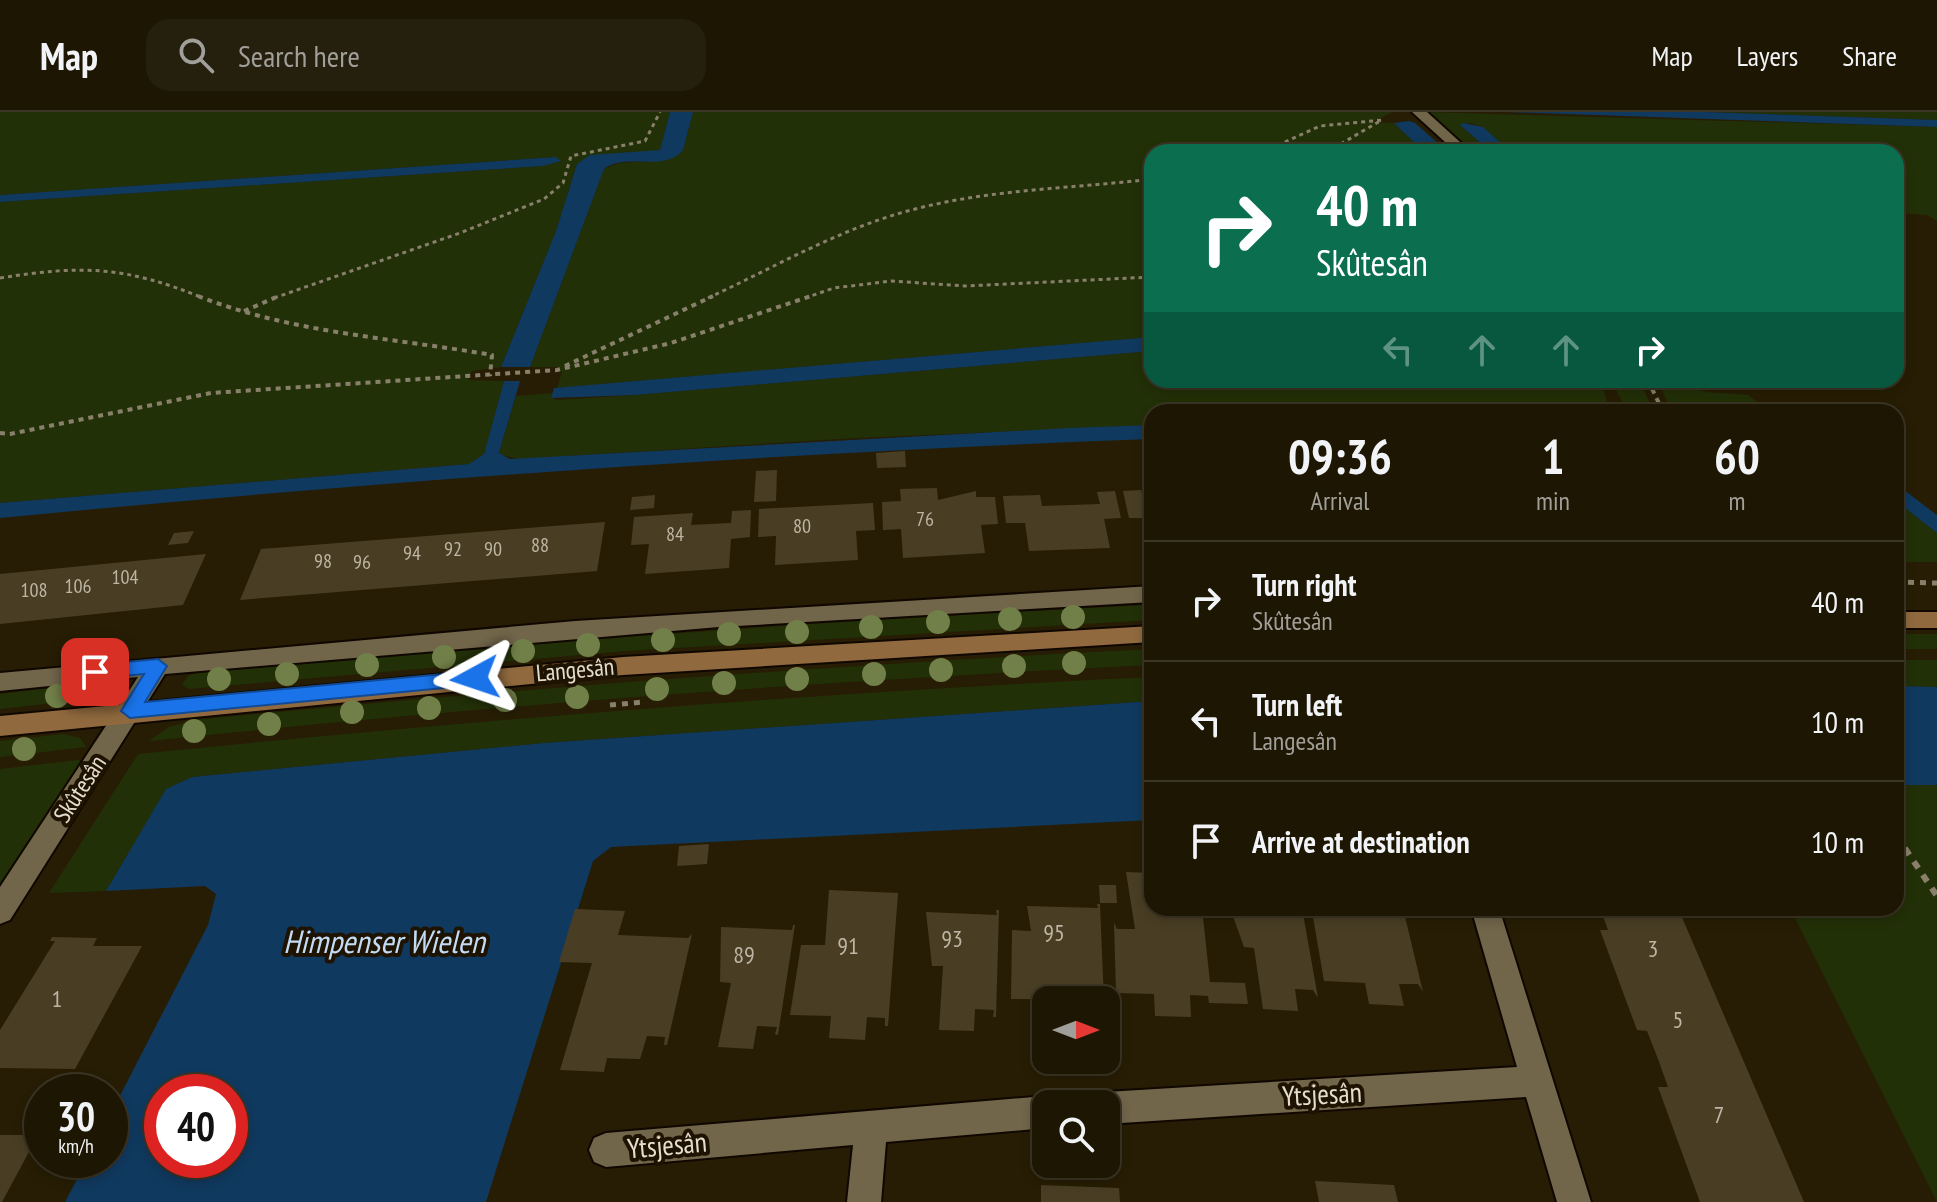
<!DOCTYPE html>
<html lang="en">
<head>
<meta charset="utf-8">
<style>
  body { margin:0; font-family:"PT Sans Narrow",sans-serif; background:#251f0d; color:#f1f3f6; height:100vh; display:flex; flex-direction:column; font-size:30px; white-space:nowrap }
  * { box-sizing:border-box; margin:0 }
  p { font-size:26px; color:#a09f9a }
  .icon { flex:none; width:44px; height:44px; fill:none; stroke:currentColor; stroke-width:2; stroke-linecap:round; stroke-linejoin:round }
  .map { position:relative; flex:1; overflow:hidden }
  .side { position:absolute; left:1144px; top:292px; width:760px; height:512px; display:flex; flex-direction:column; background:#1d1603; border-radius:24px; box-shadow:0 4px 12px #0003,0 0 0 2px #3b3525 }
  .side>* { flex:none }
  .guide { position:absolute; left:1144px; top:32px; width:760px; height:244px; border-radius:24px; box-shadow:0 4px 12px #0003,0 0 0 2px #3b3525; background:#0b6e4f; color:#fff; overflow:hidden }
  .needle { width:52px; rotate:90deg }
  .fabs { position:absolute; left:1032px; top:874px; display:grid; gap:16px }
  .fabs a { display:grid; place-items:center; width:88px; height:88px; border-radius:16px; background:#1d1603; box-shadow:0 4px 12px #0003,0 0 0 2px #3b3525; font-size:40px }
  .speed { position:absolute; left:24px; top:962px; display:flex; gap:16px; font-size:40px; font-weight:700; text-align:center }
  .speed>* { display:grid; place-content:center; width:104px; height:104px; border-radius:50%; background:#1d1603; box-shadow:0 4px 12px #0003,0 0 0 2px #3b3525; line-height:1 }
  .speed small { font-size:20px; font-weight:400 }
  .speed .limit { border:12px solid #d22; background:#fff; color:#111 }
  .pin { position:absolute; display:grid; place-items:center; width:68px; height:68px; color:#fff; margin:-34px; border-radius:16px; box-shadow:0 4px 12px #0006 }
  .me { position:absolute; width:88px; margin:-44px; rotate:265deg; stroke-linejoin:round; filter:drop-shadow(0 0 6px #0008) }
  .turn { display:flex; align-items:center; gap:28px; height:168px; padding:0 40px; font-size:36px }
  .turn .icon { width:104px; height:104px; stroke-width:2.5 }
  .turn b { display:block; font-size:56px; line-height:68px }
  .lanes { display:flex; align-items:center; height:76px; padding:0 40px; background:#0003; justify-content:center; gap:40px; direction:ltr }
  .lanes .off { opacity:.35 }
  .eta { display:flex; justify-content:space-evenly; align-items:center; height:136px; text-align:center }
  .eta b { font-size:48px; font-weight:700; line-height:56px }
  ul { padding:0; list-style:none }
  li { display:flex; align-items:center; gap:24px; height:120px; padding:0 40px; border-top:2px solid #3b3525 }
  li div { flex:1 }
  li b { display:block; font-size:30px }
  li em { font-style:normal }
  header { display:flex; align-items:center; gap:48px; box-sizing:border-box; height:112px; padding:0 40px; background:#1d1603; border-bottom:2px solid #3b3525 }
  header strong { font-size:38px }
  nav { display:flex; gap:44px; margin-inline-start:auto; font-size:28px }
  .search { width:560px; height:72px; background:#251f0d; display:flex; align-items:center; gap:20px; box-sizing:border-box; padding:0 28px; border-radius:24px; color:#a09f9a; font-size:30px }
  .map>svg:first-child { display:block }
  .green { fill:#223007 }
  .water { fill:#10395f; fill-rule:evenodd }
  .building { fill:#493e24 }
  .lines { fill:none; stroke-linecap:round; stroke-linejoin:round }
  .street-casing { stroke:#100700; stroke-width:4 }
  .secondary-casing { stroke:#100700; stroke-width:4 }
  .path-far3 { stroke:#89806c; stroke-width:3; stroke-dasharray:4 4; stroke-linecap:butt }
  .path-far2 { stroke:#89806c; stroke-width:4; stroke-dasharray:5 5; stroke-linecap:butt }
  .path-far1 { stroke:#89806c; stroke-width:5; stroke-dasharray:6 6; stroke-linecap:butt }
  .path { stroke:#89806c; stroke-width:6; stroke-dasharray:8 8; stroke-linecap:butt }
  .street { fill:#71654a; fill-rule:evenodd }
  .secondary { fill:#90693e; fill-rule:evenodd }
  .tree { fill:#717f48 }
  .route { fill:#1a73e8; stroke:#114b97; stroke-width:2 }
  .labels { text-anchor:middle; stroke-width:8; stroke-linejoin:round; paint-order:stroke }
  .number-label { font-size:20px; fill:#beb6a4 }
  .street-label { font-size:24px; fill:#e5decf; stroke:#1e1300 }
  .near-number-label { font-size:24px; fill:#beb6a4 }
  .near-street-label { font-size:28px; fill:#e5decf; stroke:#1e1300 }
  .near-water-label { font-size:32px; font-style:italic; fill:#c3dbf5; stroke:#1e1300 }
</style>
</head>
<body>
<header>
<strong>Map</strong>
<div class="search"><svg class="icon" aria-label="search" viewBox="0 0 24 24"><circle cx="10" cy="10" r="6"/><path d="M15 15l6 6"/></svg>Search here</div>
<nav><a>Map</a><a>Layers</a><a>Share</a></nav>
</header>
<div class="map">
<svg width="1937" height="1090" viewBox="0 0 1937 1090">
  <rect width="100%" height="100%" fill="#271d04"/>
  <g class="green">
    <path d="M 0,0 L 670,0 L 660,38 L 577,52 L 556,119 L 501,255 L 472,259 L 468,268 L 504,269 L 484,342 L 469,352 L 0,391 L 0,90 L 543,54 L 556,45 L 0,83 Z"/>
    <path d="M 693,0 L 1392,0 L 1373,10 L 1394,11 L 1424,40 L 1152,40 L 1152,225 L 557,276 L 562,260 L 556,255 L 530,255 L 604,57 L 619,51 L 667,48 L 683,38 Z"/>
    <path d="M 1425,0 L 1937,15 L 1937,109 L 1927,103 L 1896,101 L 1896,40 L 1511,40 L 1483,15 L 1469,11 L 1461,14 L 1491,40 L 1470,40 Z"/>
    <path d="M 1706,0 L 1937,0 L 1937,8 Z"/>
    <path d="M 1152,239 L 1152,268 L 1601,268 L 1607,291 L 1602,300 L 1152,300 L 1152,313 L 856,326 L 519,347 L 499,342 L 516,284 L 552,281 L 551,286 L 557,288 L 635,283 Z"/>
    <path d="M 1611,268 L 1639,268 L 1654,300 L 1622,300 L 1622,289 Z"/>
    <path d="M 1665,268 L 1707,280 L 1748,283 L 1771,300 L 1672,300 L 1659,272 Z"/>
    <path d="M 1896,389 L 1937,421 L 1937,450 L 1896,450 Z"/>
    <path d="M 1152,493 L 1152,508 L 625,539 L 189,577 L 182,573 L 188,564 L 196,561 C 514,531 833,508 1152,493 Z"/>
    <rect x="1896" y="522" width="41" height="15"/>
    <path d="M 1152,537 L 1152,553 C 817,569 483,594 149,629 L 169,615 L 194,608 C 513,577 832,553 1152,537 Z"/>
    <path d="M 1896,548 L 1937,548 L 1937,575 L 1896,574 Z"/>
    <path d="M 1152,565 L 1152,589 L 544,631 L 192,665 L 166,678 L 106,779 L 49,781 L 138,642 C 475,608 813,581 1152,565 Z"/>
    <path d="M 118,568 L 126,574 L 114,584 L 0,597 L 0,582 Z"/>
    <path d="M 63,622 L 80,626 L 86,635 L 0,645 L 0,629 Z"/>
    <path d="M 78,648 L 82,649 L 0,772 L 0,657 Z"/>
    <path d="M 1896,673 L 1937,673 L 1937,1090 L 1790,796 L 1896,796 Z"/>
  </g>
  <g class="water">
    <path d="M 670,0 L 693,0 L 683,38 C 664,61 626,40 604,57 L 530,255 L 501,255 L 556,119 L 577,52 L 590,43 L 660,38 Z"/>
    <path d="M 1507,0 L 1706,0 L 1937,8 L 1937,15 Z"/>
    <path d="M 1409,9 L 1415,11 L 1448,40 L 1424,40 L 1394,11 Z"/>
    <path d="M 1463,11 L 1483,15 L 1511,40 L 1491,40 L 1460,13 Z"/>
    <path d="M 556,45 L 561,49 L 543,54 L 0,90 L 0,83 Z"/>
    <path d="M 1152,225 L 1152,239 L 635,283 L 551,286 L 554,276 Z"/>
    <path d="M 504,269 L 520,269 L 499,341 L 510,347 L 1069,316 L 1152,313 L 1152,327 C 767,341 383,369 0,406 L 0,391 L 469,352 L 484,342 Z"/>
    <path d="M 1896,372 L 1937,403 L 1937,421 L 1896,389 Z"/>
    <path d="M 1896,574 L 1937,575 L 1937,673 L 1896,673 Z"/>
    <path d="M 1152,589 L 1152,708 L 611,735 L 593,749 L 486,1090 L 65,1090 L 87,1048 L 110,1048 L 110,1003 L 208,813 L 216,782 L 205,774 L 106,779 L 166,677 L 192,665 L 544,631 ZM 162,980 L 230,980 L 230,1048 L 162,1048 Z"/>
  </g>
  <g class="building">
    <path d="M 905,339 L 906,355 L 877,356 L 876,341 Z"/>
    <path d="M 777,358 L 776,389 L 754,390 L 756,359 Z"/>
    <path d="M 937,376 L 938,388 L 976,379 L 976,385 L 995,385 L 998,412 L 981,413 L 985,441 L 903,446 L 901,417 L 883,418 L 882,390 L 901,389 L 900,377 Z"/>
    <path d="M 1141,378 L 1144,390 L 1152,390 L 1152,421 L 1147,406 L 1129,406 L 1123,379 Z"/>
    <path d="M 1115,379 L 1121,406 L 1104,407 L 1110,436 L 1029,439 L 1025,411 L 1006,411 L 1003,384 L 1040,383 L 1042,394 L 1100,392 L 1097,380 Z"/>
    <path d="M 655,383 L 654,396 L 630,398 L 632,385 Z"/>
    <path d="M 873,391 L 875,418 L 856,419 L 858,448 L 775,453 L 776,424 L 758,425 L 759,397 Z"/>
    <path d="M 751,398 L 750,425 L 731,427 L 729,456 L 645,462 L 649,432 L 631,433 L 634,405 L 693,401 L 691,413 L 731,411 L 732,399 Z"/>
    <path d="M 605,410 L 597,459 L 240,488 L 261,437 Z"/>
    <path d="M 194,419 L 188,431 L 168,433 L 174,421 Z"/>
    <path d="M 206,442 L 183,493 L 0,512 L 0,462 Z"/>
    <path d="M 709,732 L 707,752 L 677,754 L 679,734 Z"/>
    <path d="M 1126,760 L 1152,761 L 1152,796 L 1202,796 L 1210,870 L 1245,871 L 1248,892 L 1209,891 L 1208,884 L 1190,883 L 1191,905 L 1155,904 L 1154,882 L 1116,881 L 1114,811 L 1117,817 L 1135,817 Z"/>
    <path d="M 1099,773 L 1116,773 L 1117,791 L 1100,791 Z"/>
    <path d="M 829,778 L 898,781 L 888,914 L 885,914 L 885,906 L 867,905 L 865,928 L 829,926 L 831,904 L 790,903 L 801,833 L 825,833 Z"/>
    <path d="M 1097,792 L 1100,792 L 1104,888 L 1011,887 L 1012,818 L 1031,819 L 1027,794 L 1098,796 Z"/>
    <path d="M 1230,796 L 1302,796 L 1318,886 L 1313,878 L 1295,877 L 1298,899 L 1263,897 L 1254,836 L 1244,835 Z"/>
    <path d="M 1332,796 L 1403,796 L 1423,880 L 1418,872 L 1399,872 L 1404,894 L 1369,892 L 1365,871 L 1324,869 L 1313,805 L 1336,806 Z"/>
    <path d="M 1600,796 L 1678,796 L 1804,1090 L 1700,1090 L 1658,975 L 1668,975 L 1658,947 L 1647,919 L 1637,918 L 1600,818 L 1608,818 Z"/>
    <path d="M 575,797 L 625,799 L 618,823 L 688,826 L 692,822 L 667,933 L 664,933 L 665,925 L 647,924 L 640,947 L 607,946 L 604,960 L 560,958 L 592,851 L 559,850 Z"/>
    <path d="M 996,798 L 999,798 L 996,905 L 993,905 L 994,898 L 975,897 L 974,919 L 939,918 L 943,854 L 932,854 L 926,800 L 997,803 Z"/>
    <path d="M 793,813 L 795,813 L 778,923 L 775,922 L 777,915 L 757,914 L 753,937 L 718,935 L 731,871 L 720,870 L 721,815 L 792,818 Z"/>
    <path d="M 52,825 L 97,826 L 93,834 L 142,834 L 75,957 L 0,956 L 0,918 L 55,829 L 50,829 Z"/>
    <path d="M 0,1023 L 38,1023 L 2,1090 L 0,1090 Z"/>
    <path d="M 1315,1069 L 1394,1073 L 1398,1090 L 1319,1090 Z"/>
    <path d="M 1041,1073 L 1119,1076 L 1120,1090 L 1041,1090 Z"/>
  </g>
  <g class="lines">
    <g class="street-casing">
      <g id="street">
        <path d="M 1412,0 L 1427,0 L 1471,40 L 1456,40 Z"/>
        <path d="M 1152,474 L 1152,490 L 719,515 L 165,562 L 10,808 L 0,812 L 0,775 L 138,565 L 0,579 L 0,561 L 575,509 Z"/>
        <path d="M 1471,796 L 1499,796 L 1591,1090 L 1557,1090 L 1526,985 L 1106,1012 L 1106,992 L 1091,992 L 1094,985 L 1106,980 L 1517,955 Z"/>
        <path d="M 1046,984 L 1059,992 L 1046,992 L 1046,1016 L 886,1030 L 881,1090 L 847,1090 L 853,1033 L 606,1055 L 594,1050 L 589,1038 L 594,1026 L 606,1021 Z"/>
      </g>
    </g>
    <g class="secondary-casing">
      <g id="secondary">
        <rect x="1896" y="500" width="41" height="16"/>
        <path d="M 1152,514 L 1152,530 L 623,563 L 0,624 L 0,604 L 623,545 Z"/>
      </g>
    </g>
    <g class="path-far3">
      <path d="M 1263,40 L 1320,14 L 1383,8"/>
      <path d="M 1327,40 L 1380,9"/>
      <path d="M 0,166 C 82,153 125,154 203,186"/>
      <path d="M 274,186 L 460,121 L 544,87 L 563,71 L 571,44 L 645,29 L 660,0"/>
      <path d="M 708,186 C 773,156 836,119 904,100 C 985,77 1069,77 1152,67"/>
      <path d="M 805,186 L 834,176 L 891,169 L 965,174 L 1152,165"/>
    </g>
    <g class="path-far2">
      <path d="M 198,184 C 291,221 394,226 492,243 L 490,264"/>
      <path d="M 244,199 L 279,184"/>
      <path d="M 565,254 L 713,184"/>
      <path d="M 1648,268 L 1663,300"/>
      <path d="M 0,321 L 10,322 L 211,281 L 557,258 L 671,231 L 811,184"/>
    </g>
    <g class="path-far1">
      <path d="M 1896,470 L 1937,471"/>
      <path d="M 610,593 L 644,590"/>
    </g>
    <path class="path" d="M 1896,723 L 1937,784"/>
    <use href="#street" class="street"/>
    <use href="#secondary" class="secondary"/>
  </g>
  <g class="tree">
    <circle cx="1073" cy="505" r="12"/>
    <circle cx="1010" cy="507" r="12"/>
    <circle cx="938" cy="510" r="12"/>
    <circle cx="871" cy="515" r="12"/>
    <circle cx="797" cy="520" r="12"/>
    <circle cx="729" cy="522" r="12"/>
    <circle cx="663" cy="528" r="12"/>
    <circle cx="588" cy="533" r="12"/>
    <circle cx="523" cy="539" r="12"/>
    <circle cx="444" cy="545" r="12"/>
    <circle cx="1074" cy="551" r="12"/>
    <circle cx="367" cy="553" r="12"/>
    <circle cx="1014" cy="554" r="12"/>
    <circle cx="941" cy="558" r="12"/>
    <circle cx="287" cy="562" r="12"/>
    <circle cx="874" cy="562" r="12"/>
    <circle cx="219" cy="567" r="12"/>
    <circle cx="797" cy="567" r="12"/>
    <circle cx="724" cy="571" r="12"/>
    <circle cx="657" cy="577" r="12"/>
    <circle cx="57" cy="584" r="12"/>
    <circle cx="577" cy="585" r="12"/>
    <circle cx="505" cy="588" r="12"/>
    <circle cx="429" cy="596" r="12"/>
    <circle cx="352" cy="600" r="12"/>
    <circle cx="269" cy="612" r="12"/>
    <circle cx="194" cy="619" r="12"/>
    <circle cx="24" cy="637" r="12"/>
  </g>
  <path class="route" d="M 158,547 L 167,554 L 145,590 L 475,559 L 484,566 L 475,573 L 130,606 L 121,599 L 144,562 L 95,567 L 86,560 L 95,553 Z"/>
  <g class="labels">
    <g class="number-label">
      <text x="925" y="414">76</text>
      <text x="802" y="421">80</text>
      <text x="675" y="429">84</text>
      <text x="540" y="440">88</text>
      <text x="453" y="444">92</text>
      <text x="493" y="444">90</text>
      <text x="412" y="448">94</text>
      <text x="323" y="456">98</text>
      <text x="362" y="457">96</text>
      <text x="125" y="472">104</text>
      <text x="78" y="481">106</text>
      <text x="34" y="485">108</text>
    </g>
    <g class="street-label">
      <text transform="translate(575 558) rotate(-5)" y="8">Langesân</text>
      <text transform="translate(80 677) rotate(-57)" y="8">Skûtesân</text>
    </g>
    <g class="near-number-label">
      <text x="1054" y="829">95</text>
      <text x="952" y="835">93</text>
      <text x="848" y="842">91</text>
      <text x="1653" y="845">3</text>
      <text x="744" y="851">89</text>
      <text x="57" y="895">1</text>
      <text x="1678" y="916">5</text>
      <text x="1719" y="1011">7</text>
    </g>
    <g class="near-street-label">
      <text transform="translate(1322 982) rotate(-3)" y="10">Ytsjesân</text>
      <text transform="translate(667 1033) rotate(-5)" y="10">Ytsjesân</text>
    </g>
    <g class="near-water-label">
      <text x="384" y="841">Himpenser Wielen</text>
    </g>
  </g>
</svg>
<div class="fabs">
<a><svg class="needle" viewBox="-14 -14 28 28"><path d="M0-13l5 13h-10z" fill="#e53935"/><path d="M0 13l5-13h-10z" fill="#a09f9a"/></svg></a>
<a><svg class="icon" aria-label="search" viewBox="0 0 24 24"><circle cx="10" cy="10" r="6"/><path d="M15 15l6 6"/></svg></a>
</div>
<div class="speed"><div>30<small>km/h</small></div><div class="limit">40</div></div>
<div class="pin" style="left:95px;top:560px;background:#d93025"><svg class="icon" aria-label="arrive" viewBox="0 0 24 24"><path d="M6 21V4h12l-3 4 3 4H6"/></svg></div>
<svg class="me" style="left:475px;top:566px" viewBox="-20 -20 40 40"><path d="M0-17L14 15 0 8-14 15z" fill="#1a73e8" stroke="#fff" stroke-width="4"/></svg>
<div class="guide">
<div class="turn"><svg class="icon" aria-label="right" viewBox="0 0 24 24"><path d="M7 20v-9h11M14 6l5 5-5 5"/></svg><div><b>40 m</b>Skûtesân</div></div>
<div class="lanes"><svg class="icon off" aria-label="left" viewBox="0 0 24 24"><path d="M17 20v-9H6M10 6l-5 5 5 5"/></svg><svg class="icon off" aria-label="ahead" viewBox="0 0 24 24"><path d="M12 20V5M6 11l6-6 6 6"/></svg><svg class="icon off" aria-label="ahead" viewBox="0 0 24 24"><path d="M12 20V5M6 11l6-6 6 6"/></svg><svg class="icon" aria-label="right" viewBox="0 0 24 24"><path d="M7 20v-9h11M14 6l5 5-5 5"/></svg></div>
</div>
<section class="side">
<div class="eta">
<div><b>09:36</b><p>Arrival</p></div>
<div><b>1</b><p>min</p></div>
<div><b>60</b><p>m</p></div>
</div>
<ul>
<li><svg class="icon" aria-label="right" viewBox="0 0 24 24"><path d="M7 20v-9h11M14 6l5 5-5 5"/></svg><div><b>Turn right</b><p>Skûtesân</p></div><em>40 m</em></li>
<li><svg class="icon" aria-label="left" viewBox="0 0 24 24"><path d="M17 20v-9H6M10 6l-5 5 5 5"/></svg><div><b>Turn left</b><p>Langesân</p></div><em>10 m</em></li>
<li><svg class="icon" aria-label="arrive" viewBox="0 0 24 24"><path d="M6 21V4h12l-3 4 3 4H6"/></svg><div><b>Arrive at destination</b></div><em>10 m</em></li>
</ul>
</section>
</div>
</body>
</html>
